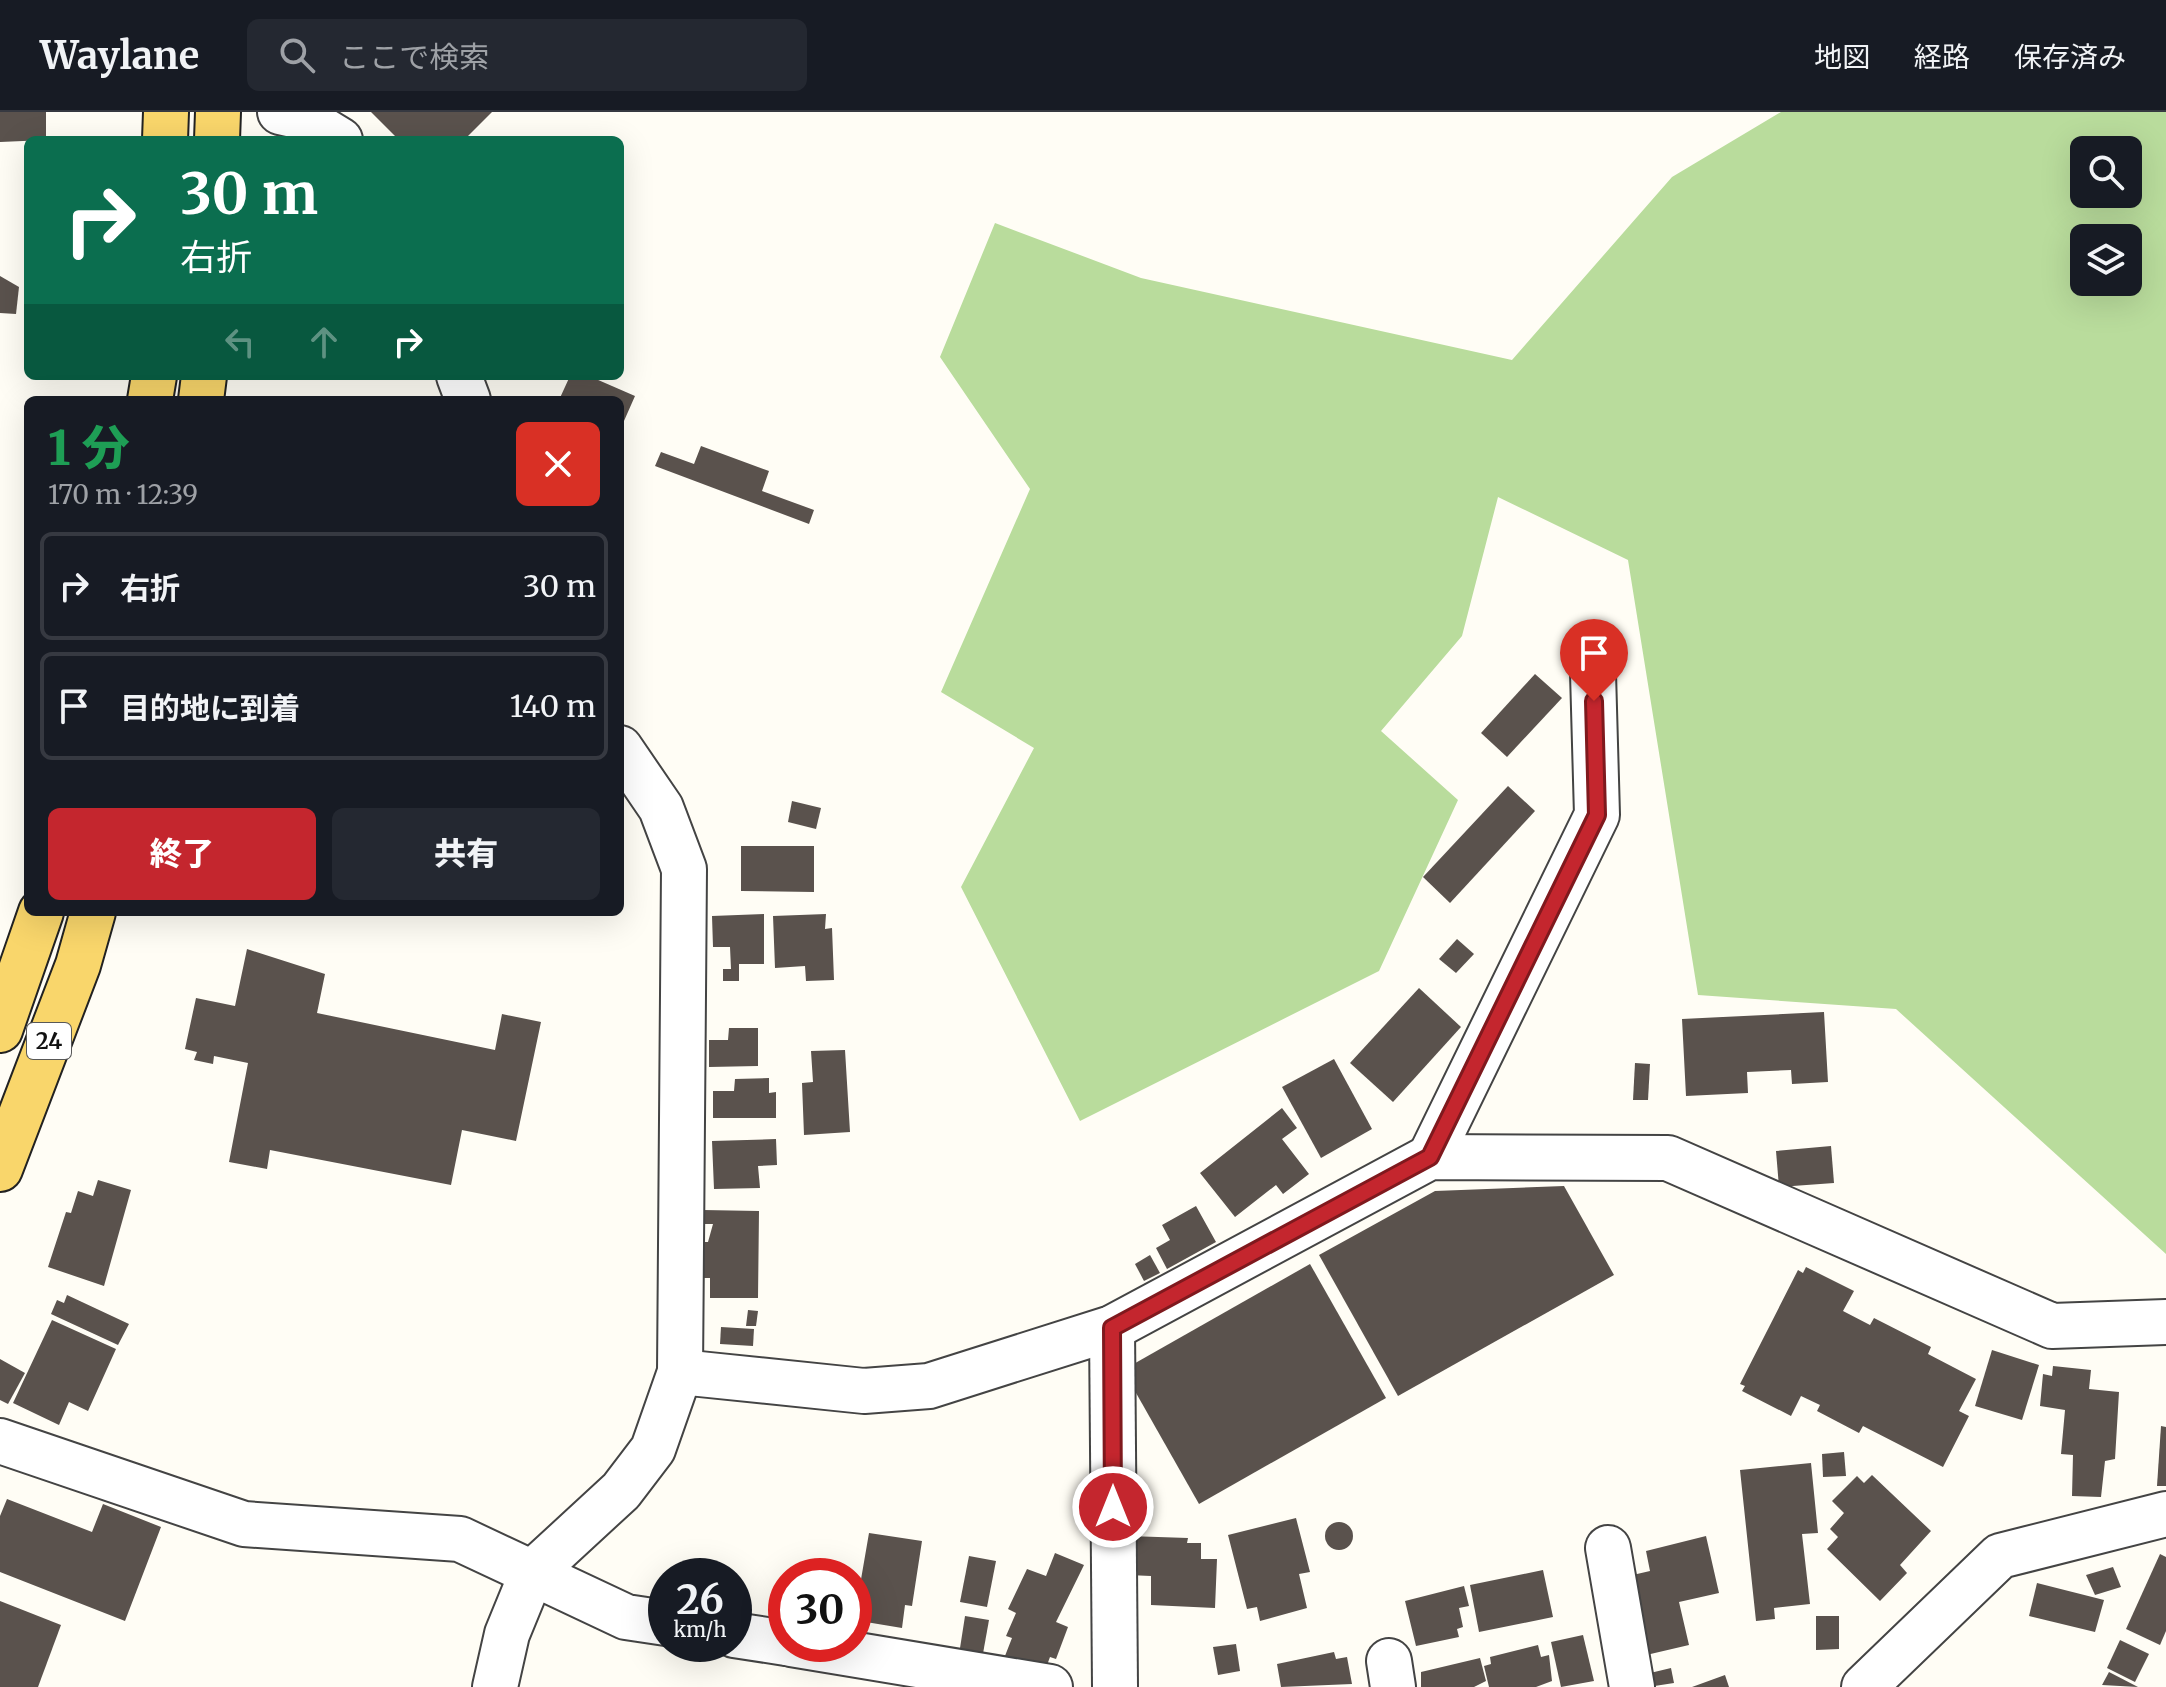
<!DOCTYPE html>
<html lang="ja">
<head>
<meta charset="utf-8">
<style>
  body { margin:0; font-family:Merriweather,"Noto Sans JP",serif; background:#242831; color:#f1f3f6; height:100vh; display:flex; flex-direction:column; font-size:30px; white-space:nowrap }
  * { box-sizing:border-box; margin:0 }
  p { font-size:26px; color:#9ea1a6 }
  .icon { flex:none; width:44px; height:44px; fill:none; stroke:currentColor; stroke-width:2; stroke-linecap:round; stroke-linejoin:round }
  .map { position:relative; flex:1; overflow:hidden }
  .sheet { position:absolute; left:24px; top:284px; width:600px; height:520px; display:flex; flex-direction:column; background:#171b24; border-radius:12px; box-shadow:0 8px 32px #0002 }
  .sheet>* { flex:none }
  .top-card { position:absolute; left:24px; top:24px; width:600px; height:244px; border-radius:12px; box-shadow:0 8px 32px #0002; background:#0b6e4f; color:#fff; overflow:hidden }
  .fabs { position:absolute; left:2070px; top:24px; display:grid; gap:16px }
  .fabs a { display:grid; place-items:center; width:72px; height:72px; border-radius:12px; background:#171b24; box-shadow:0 8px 32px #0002; font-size:40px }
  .speed { position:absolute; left:648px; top:1446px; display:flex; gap:16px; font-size:40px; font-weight:700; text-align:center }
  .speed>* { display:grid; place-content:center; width:104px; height:104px; border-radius:50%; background:#171b24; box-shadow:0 8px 32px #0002; line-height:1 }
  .speed small { font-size:20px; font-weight:400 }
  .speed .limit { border:12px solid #d22; background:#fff; color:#111 }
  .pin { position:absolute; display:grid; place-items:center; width:68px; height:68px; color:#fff; margin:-82px -34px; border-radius:50% 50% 50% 0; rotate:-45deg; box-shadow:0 0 8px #0007 }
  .pin .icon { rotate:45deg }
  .me { position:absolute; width:88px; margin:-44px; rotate:0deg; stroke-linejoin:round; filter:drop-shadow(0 0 6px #0008) }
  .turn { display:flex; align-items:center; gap:28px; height:168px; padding:0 24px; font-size:36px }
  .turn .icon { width:104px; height:104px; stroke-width:2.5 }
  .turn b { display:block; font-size:56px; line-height:68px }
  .lanes { display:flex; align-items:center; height:76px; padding:0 24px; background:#0003; justify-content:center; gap:40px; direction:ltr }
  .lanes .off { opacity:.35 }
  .round { display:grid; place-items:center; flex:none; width:84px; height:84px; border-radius:12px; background:#242831 }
  .headline { display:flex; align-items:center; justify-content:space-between; height:136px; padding:0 24px }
  h1 { font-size:48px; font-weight:800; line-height:60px; color:#1e9e55 }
  .button { display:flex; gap:16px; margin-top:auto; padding:16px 24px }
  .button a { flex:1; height:92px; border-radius:12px; background:#c4262e; color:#fff; font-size:32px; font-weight:800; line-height:92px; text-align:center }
  .button a+a { background:#242831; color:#f1f3f6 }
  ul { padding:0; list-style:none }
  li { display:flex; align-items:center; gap:24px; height:108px; margin:0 16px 12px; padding:0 8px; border:4px solid #363941; border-radius:12px }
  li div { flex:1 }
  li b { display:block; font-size:30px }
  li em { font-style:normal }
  header { display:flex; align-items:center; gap:48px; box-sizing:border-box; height:112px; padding:0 40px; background:#171b24; border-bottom:2px solid #363941 }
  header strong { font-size:38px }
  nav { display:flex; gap:44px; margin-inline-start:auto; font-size:28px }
  .search { width:560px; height:72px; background:#242831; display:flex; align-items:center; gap:20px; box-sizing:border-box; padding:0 28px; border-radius:12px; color:#9ea1a6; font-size:30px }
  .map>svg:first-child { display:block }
  .forest { fill:#b9dc9c; fill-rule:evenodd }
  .building { fill:#5a524d }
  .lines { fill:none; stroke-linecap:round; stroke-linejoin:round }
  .minor-casing { stroke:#444; stroke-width:48 }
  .major-casing { stroke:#222; stroke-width:48 }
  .minor { stroke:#fff; stroke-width:44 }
  .major { stroke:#f9d66b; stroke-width:44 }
  .route-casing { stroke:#7f191e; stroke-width:20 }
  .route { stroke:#c4262e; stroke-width:14 }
  .labels { text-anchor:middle; stroke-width:8; stroke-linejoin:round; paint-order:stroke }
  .shield { fill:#fff; stroke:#585858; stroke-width:2 }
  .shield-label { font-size:22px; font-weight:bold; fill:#111 }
</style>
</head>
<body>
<header>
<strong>Waylane</strong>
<div class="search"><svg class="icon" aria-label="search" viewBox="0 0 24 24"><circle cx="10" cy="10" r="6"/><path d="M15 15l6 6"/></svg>ここで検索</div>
<nav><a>地図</a><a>経路</a><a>保存済み</a></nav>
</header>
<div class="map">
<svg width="2166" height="1575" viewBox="0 0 2166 1575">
  <rect width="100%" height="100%" fill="#fffdf5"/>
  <path class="forest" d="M 1781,0 L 2166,0 L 2166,1142 L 1896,897 L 1698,883 L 1628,448 L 1498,385 L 1462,524 L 1381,619 L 1458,688 L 1379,859 L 1080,1009 L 961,775 L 1034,636 L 941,580 L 1030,377 L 940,245 L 995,111 L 1141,166 L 1512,248 L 1672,65 ZM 2084,38 L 2128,38 L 2128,82 L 2084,82 ZM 2084,126 L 2128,126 L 2128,170 L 2084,170 Z"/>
  <g class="building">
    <path d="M 0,0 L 46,0 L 46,28 L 0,30 Z"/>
    <path d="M 371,0 L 492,0 L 464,28 L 399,28 Z"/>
    <path d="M 0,164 L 19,175 L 16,202 L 0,201 Z"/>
    <path d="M 570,264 L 589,264 L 635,284 L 620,318 L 620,288 L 559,288 Z"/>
    <path d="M 701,334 L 769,359 L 762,379 L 814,398 L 809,412 L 655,354 L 661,340 L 694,352 Z"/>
    <path d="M 1535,562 L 1562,586 L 1507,645 L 1481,621 Z"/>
    <path d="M 1508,674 L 1535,699 L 1450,791 L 1423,765 Z"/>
    <path d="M 792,689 L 821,696 L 816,717 L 788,710 Z"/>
    <path d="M 741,734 L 814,734 L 814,780 L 741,779 Z"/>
    <path d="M 764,802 L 764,852 L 739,852 L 739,869 L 723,869 L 723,857 L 731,857 L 730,835 L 713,835 L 712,804 Z"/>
    <path d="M 826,802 L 825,817 L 832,816 L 834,868 L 806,869 L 805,854 L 775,856 L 773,804 Z"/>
    <path d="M 1457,827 L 1474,842 L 1456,861 L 1439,847 Z"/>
    <path d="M 247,837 L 325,862 L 317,901 L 495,938 L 502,902 L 541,910 L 516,1029 L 462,1018 L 451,1073 L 270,1038 L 267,1057 L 229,1050 L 248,951 L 214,944 L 213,952 L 194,948 L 197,940 L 185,937 L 196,886 L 235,894 Z"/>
    <path d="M 1419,876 L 1461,915 L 1393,990 L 1350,951 Z"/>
    <path d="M 1824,900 L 1828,970 L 1792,972 L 1791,958 L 1747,960 L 1748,981 L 1686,984 L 1682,907 Z"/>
    <path d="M 729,916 L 758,916 L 758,954 L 709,955 L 709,928 L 728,928 Z"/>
    <path d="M 845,938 L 850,1020 L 804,1023 L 802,971 L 813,970 L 811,939 Z"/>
    <path d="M 1334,947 L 1372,1017 L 1321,1046 L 1282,975 Z"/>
    <path d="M 1635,951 L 1650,952 L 1648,988 L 1633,988 Z"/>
    <path d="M 769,966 L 769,981 L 776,980 L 776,1006 L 713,1006 L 713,979 L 734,979 L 735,967 Z"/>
    <path d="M 1282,996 L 1297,1016 L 1282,1027 L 1309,1062 L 1283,1082 L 1276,1073 L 1235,1105 L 1200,1061 Z"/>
    <path d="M 776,1027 L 777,1053 L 758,1054 L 760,1076 L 714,1077 L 712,1029 Z"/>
    <path d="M 1831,1034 L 1834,1071 L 1779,1075 L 1776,1039 Z"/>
    <path d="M 98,1068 L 131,1078 L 104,1174 L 48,1155 L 66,1100 L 71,1101 L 78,1079 L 93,1084 Z"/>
    <path d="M 1564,1074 L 1614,1163 L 1398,1284 L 1319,1143 L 1435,1079 Z"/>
    <path d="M 1196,1094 L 1216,1130 L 1167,1157 L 1156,1136 L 1170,1128 L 1162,1113 Z"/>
    <path d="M 703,1098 L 759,1099 L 758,1186 L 710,1186 L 710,1166 L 704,1166 L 704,1130 L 708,1130 L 713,1112 L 703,1112 Z"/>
    <path d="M 1150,1143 L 1160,1161 L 1144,1169 L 1135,1152 Z"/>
    <path d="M 1310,1152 L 1386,1286 L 1199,1392 L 1123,1258 Z"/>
    <path d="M 1806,1155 L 1854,1179 L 1843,1199 L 1870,1213 L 1874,1206 L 1931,1235 L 1928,1242 L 1976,1267 L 1959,1299 L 1969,1304 L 1943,1355 L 1863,1314 L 1859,1321 L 1817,1299 L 1820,1293 L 1801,1284 L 1791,1304 L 1742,1279 L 1745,1274 L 1740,1272 L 1798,1158 L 1803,1161 Z"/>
    <path d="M 67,1183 L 129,1212 L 118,1233 L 51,1202 L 57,1188 L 64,1191 Z"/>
    <path d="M 748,1198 L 758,1199 L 756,1214 L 746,1214 Z"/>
    <path d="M 52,1208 L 116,1237 L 88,1299 L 69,1290 L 59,1313 L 13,1291 Z"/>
    <path d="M 721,1215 L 754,1217 L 753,1234 L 720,1232 Z"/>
    <path d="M 1992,1238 L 2039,1253 L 2022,1308 L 1975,1294 Z"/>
    <path d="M 0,1247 L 25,1261 L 8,1292 L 0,1288 Z"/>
    <path d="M 2053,1254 L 2091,1258 L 2089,1277 L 2119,1280 L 2115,1347 L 2105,1349 L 2101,1385 L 2072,1384 L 2073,1343 L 2061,1342 L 2065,1298 L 2040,1294 L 2043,1262 L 2052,1264 Z"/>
    <path d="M 2161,1314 L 2166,1315 L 2166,1374 L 2157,1374 Z"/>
    <path d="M 1844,1340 L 1846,1364 L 1823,1365 L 1822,1342 Z"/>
    <path d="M 1811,1351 L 1818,1421 L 1802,1422 L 1810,1492 L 1774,1496 L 1775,1507 L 1756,1509 L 1740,1358 Z"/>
    <path d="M 1872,1363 L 1931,1419 L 1900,1453 L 1907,1461 L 1880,1489 L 1827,1437 L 1838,1425 L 1830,1417 L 1844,1401 L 1832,1389 L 1857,1364 L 1864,1371 Z"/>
    <path d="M 7,1387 L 92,1420 L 103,1392 L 161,1415 L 125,1509 L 0,1460 L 0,1404 Z"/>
    <path d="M 1296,1406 L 1310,1460 L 1299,1462 L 1307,1496 L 1260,1509 L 1257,1495 L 1247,1497 L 1228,1423 Z"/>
    <circle cx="1339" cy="1424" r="14"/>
    <path d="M 869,1421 L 922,1429 L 912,1494 L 905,1493 L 902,1516 L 854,1508 Z"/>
    <path d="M 1128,1424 L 1188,1426 L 1187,1431 L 1201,1431 L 1201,1447 L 1217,1447 L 1215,1496 L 1151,1493 L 1151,1464 L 1128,1463 Z"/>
    <path d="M 1706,1424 L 1719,1481 L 1679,1490 L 1689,1533 L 1642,1544 L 1624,1465 L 1650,1459 L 1646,1439 Z"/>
    <path d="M 1055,1441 L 1084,1453 L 1056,1510 L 1068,1515 L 1056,1547 L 1050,1545 L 1040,1572 L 1003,1549 L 1012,1526 L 1006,1524 L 1016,1501 L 1008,1497 L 1027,1457 L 1046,1464 Z"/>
    <path d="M 2160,1442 L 2166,1445 L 2166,1519 L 2160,1533 L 2126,1517 Z"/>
    <path d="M 969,1444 L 996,1449 L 987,1495 L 960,1490 Z"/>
    <path d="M 2113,1455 L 2121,1475 L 2095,1483 L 2086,1463 Z"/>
    <path d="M 1543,1458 L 1553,1505 L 1479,1520 L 1470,1473 Z"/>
    <path d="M 2037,1471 L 2104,1488 L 2095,1520 L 2029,1504 Z"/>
    <path d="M 1464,1474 L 1469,1494 L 1459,1496 L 1463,1515 L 1457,1517 L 1459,1525 L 1416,1534 L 1405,1489 Z"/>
    <path d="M 0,1489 L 61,1513 L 38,1575 L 0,1575 Z"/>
    <path d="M 965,1504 L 989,1508 L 982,1547 L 969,1545 L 960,1536 Z"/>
    <path d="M 1816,1504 L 1839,1504 L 1839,1537 L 1816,1538 Z"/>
    <path d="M 1583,1523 L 1594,1569 L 1561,1575 L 1551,1530 Z"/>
    <path d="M 2120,1528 L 2149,1542 L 2135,1570 L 2107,1556 Z"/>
    <path d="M 1236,1532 L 1240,1559 L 1218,1563 L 1213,1535 Z"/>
    <path d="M 1538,1533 L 1541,1545 L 1549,1543 L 1552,1569 L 1536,1575 L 1489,1575 L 1484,1554 L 1491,1552 L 1490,1545 Z"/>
    <path d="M 1334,1540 L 1336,1547 L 1347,1545 L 1352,1572 L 1281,1575 L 1277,1552 Z"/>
    <path d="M 1480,1546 L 1486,1569 L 1474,1575 L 1421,1575 L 1421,1560 Z"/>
    <path d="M 1671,1556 L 1674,1571 L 1648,1575 L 1646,1562 Z"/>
    <path d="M 2109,1560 L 2138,1575 L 2102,1573 Z"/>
    <path d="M 1725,1563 L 1729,1575 L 1692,1575 Z"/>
  </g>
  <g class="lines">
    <g class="minor-casing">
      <g id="minor">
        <path d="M 280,0 L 302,5 L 340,28"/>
        <path d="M 459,264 L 468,288"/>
        <path d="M 1430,1045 L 1597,703 L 1593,561"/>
        <path d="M 1112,1216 L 1115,1575"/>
        <path d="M 680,1260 L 864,1279 L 929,1274 L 1112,1216 L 1430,1045 L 1668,1046 L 2052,1214 L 2166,1210"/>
        <path d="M 0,1329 L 244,1412 L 460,1427 L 626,1505 L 666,1511"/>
        <path d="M 1608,1436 L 1632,1575"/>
        <path d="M 734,1523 L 786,1531"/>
        <path d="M 791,1532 L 1050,1575"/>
        <path d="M 1389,1549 L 1393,1575"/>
        <path d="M 495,1575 L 507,1522 L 532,1461 L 621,1379 L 653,1337 L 680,1260 L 684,757 L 661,696 L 620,636"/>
        <path d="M 1864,1575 L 2000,1444 L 2166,1402"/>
      </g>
    </g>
    <g class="major-casing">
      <g id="major">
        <path d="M 165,28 L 166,0"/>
        <path d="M 217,28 L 218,0"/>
        <path d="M 150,288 L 154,264"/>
        <path d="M 201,288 L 204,264"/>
        <path d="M 0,918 L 41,800"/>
        <path d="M 0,1057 L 78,853 L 93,800"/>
      </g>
    </g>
    <use href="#minor" class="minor"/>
    <use href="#major" class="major"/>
  </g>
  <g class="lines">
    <g class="route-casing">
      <path id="route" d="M 1113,1395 L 1112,1216 L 1430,1045 L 1597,703 L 1594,589"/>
    </g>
    <use href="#route" class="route"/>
  </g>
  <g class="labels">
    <rect class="shield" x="27" y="911" width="44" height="36" rx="6"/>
    <g class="shield-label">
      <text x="49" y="937">24</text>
    </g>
  </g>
</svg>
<div class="fabs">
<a><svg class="icon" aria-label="search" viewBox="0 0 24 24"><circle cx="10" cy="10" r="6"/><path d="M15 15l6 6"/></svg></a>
<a><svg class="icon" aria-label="layers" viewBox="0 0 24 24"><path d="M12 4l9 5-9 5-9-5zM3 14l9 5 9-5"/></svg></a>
</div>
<div class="speed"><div>26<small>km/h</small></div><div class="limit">30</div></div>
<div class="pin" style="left:1594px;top:589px;background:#d93025"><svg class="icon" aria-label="arrive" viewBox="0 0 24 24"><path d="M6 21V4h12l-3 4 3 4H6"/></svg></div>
<svg class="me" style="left:1113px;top:1395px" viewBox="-20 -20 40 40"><circle r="17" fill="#c4262e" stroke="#fff" stroke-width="3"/><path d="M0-11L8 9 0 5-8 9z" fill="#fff"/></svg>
<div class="top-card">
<div class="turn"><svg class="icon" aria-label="right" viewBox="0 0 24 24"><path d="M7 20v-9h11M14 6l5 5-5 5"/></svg><div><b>30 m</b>右折</div></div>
<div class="lanes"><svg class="icon off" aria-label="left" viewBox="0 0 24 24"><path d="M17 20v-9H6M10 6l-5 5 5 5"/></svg><svg class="icon off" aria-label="ahead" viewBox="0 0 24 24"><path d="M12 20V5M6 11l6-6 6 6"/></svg><svg class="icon" aria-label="right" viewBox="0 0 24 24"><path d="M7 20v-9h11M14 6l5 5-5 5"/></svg></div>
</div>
<section class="sheet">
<div class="headline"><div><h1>1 分</h1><p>170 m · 12:39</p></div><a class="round" style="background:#d93025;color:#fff"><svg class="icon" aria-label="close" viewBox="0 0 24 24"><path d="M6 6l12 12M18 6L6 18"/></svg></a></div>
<ul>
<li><svg class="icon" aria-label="right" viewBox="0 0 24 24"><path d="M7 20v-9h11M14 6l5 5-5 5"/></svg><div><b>右折</b></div><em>30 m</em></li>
<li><svg class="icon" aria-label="arrive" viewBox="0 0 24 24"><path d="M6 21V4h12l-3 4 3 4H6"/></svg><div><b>目的地に到着</b></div><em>140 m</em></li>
</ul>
<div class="button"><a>終了</a><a>共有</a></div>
</section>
</div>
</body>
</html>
